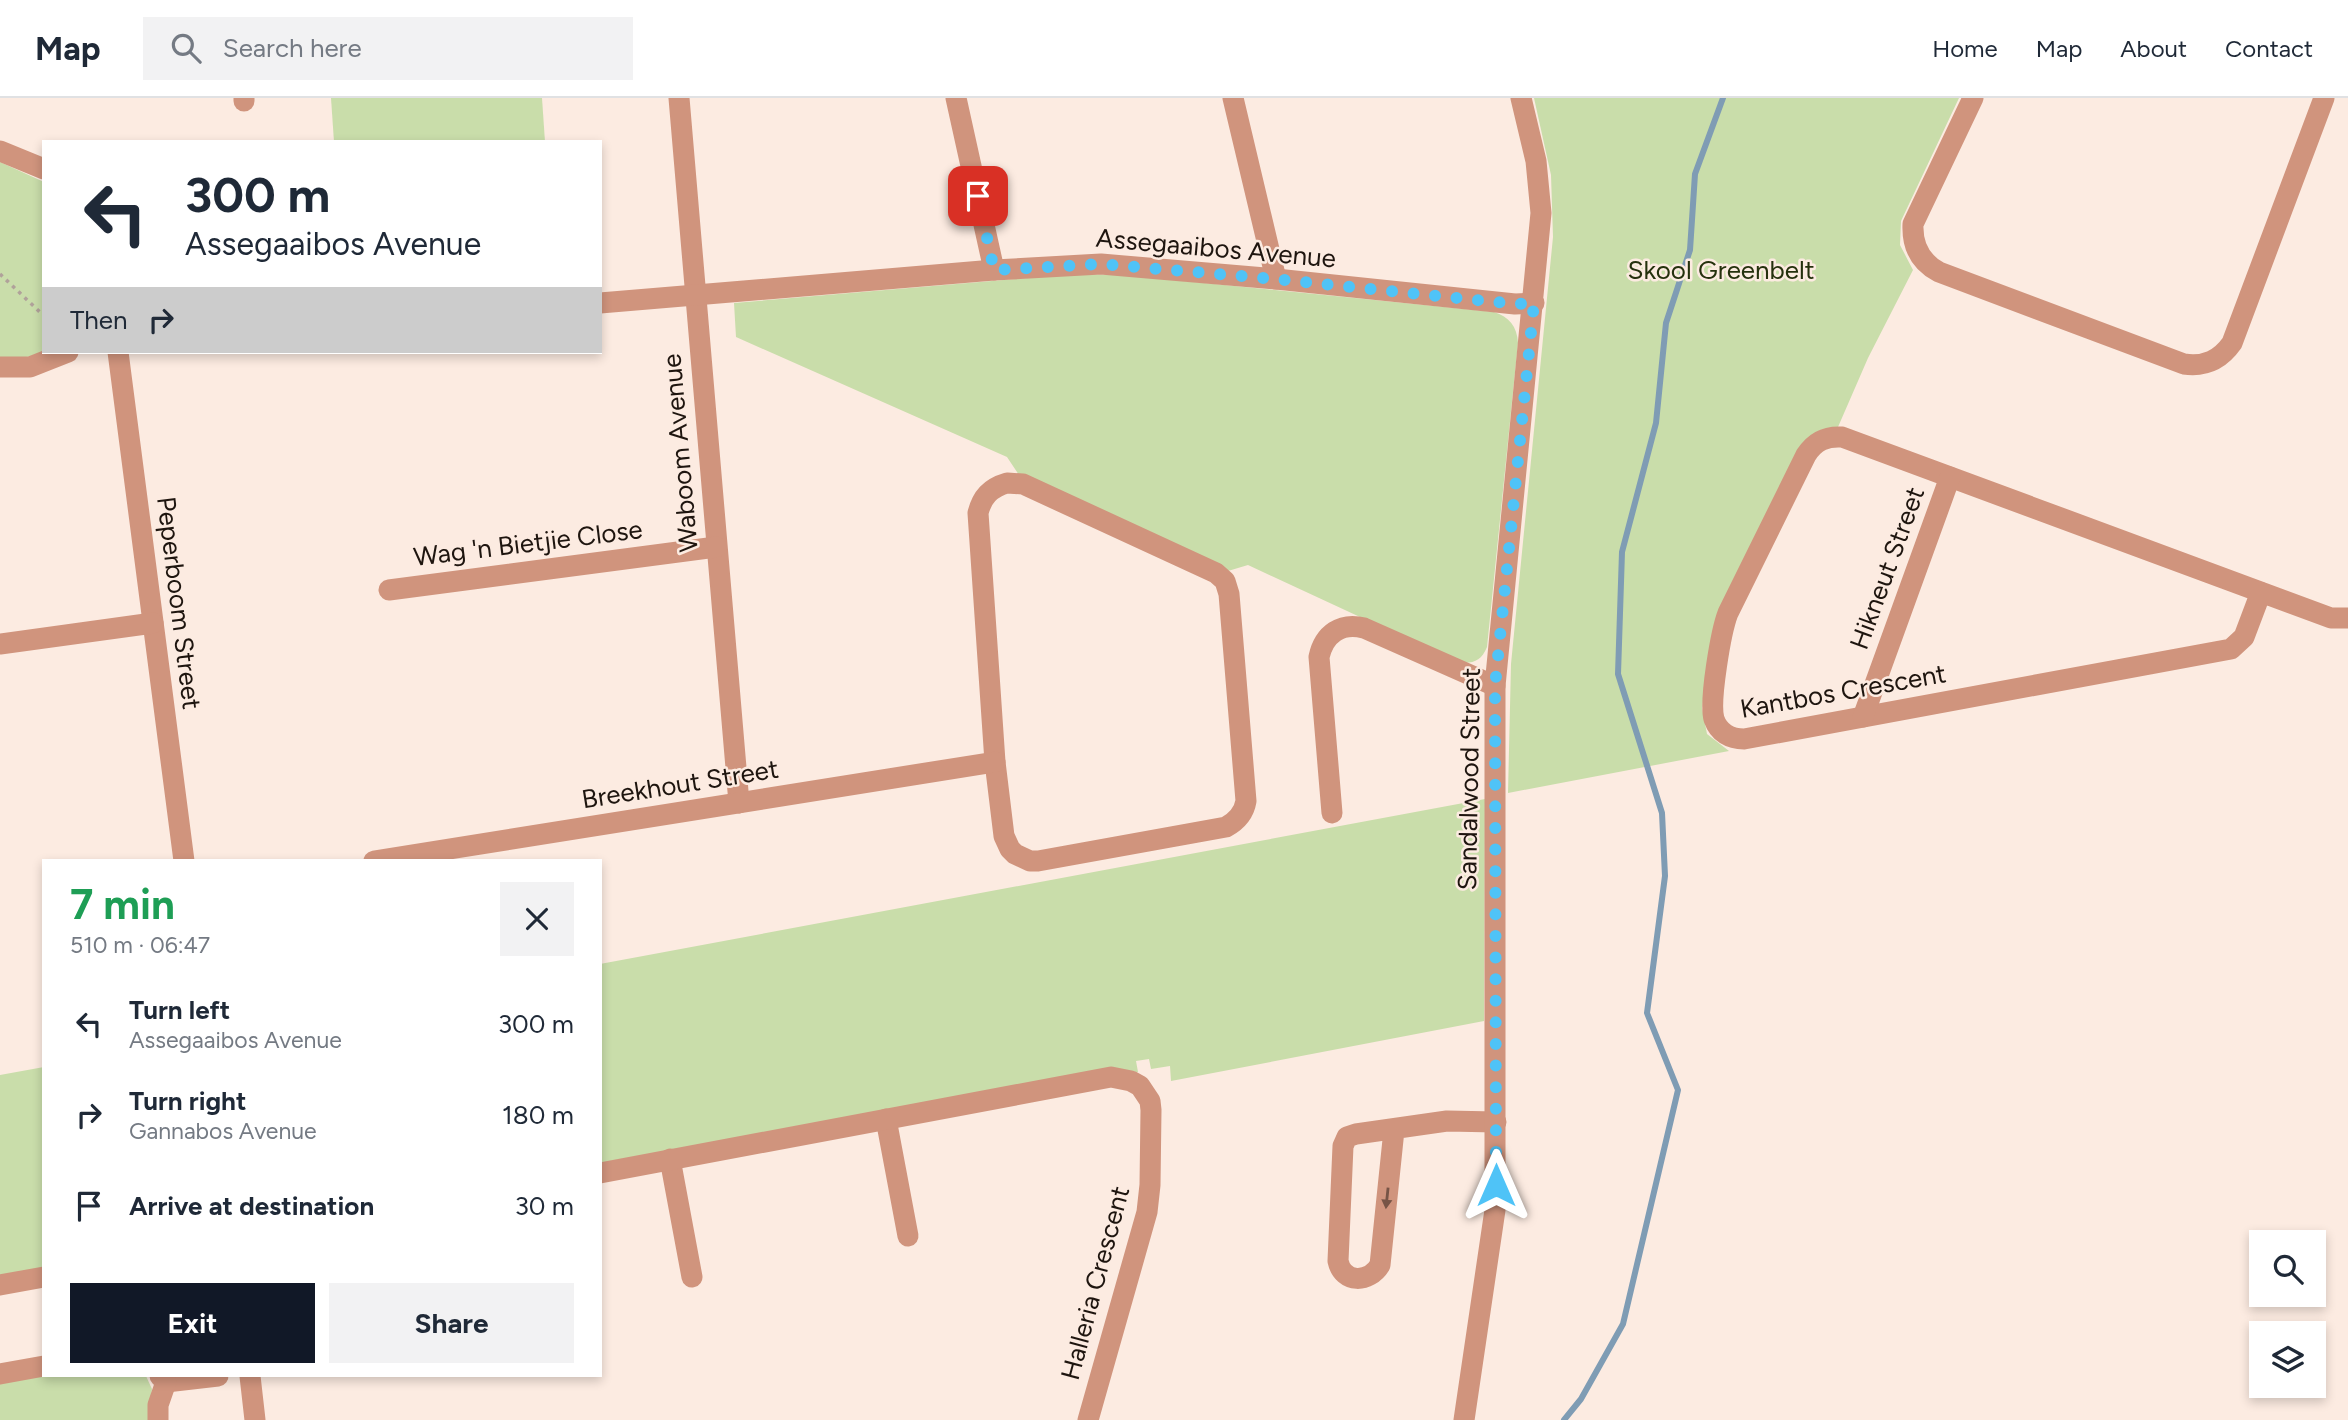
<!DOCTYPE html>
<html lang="en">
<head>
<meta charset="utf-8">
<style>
  body { margin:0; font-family:Figtree,sans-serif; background:#f2f2f3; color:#1f2937; height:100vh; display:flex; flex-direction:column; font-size:26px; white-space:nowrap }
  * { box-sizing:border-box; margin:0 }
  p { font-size:23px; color:#747a83 }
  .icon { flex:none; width:38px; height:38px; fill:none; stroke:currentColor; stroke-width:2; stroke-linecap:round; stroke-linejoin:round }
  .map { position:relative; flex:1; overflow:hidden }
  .details { position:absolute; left:42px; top:761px; width:560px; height:518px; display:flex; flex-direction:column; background:#fff; border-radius:0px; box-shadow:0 4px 10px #0003 }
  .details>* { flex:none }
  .top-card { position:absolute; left:42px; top:42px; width:560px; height:214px; border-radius:0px; box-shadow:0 4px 10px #0003; background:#fff; color:#1f2937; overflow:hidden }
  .fabs { position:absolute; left:2249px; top:1132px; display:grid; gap:14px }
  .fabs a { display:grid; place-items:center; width:77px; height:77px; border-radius:0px; background:#fff; box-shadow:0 4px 10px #0003; font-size:35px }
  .pin { position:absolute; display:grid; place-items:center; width:60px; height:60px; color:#fff; margin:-30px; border-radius:14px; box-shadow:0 4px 10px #0006 }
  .me { position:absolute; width:77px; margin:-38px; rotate:0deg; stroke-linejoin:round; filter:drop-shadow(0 0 5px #0008) }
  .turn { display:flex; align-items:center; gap:24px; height:147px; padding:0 28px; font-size:32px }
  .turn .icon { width:91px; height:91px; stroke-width:2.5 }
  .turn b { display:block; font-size:49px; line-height:60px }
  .then { display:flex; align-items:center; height:66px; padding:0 28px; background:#0003; gap:14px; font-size:26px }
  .round { display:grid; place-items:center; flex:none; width:74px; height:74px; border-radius:0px; background:#f2f2f3 }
  .headline { display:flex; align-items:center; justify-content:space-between; height:119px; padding:0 28px }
  h1 { font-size:42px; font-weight:700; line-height:52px; color:#1e9e55 }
  .action { display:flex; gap:14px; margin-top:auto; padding:14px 28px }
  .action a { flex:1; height:80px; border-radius:0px; background:#111827; color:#fff; font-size:28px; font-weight:700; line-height:80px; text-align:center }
  .action a+a { background:#f2f2f3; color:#1f2937 }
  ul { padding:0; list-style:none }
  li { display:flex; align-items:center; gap:21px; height:91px; padding:0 28px }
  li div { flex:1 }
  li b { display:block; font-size:26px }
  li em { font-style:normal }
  header { display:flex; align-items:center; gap:42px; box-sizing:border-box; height:98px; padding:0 35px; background:#fff; border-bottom:2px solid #e0e1e3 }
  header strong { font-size:33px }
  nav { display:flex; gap:38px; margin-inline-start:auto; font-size:24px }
  .search { width:490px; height:63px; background:#f2f2f3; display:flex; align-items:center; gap:18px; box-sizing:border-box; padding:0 24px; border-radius:0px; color:#747a83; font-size:26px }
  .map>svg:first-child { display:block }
  .green { fill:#c9ddaa }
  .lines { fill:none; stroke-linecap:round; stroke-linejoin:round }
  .stream { stroke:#7f9cb4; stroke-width:6 }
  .path { stroke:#b0a29a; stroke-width:3.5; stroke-dasharray:3.5 5; stroke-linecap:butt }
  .minor { stroke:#d0947d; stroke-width:21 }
  .oneway { fill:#775446 }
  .route { stroke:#4fc3f7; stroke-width:12; stroke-dasharray:0 21.6 }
  .labels { text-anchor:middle; stroke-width:5; stroke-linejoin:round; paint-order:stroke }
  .street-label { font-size:26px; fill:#1e150f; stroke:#fcebe1 }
  .park-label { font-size:26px; fill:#25310d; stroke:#fcebe1 }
</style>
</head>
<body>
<header>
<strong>Map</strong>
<div class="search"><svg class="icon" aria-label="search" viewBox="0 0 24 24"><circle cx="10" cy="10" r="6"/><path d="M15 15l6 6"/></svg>Search here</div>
<nav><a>Home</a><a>Map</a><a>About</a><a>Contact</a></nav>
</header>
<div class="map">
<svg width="2348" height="1322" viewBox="0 0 2348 1322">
  <rect width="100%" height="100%" fill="#fcebe1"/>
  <g class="green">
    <path d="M 331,0 L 542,0 L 545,44 L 334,44 Z"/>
    <path d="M 1534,0 L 1959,0 L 1901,123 L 1900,147 L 1913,172 L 1868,260 L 1838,329 L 1820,332 L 1712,541 L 1702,610 L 1707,636 L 1729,653 L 1508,695 L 1511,566 L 1553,139 L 1551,77 Z"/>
    <path d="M 0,64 L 44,84 L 44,254 L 35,258 L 0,262 Z"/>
    <path d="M 1074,176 L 1124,177 L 1494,214 C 1509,219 1517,228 1518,245 L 1487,549 C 1481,564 1472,566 1457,564 L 1248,467 L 1228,473 L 1019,377 L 1007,359 L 736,239 L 734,205 Z"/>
    <path d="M 1485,701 L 1484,923 L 1171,983 L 1170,968 L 1151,971 L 1149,961 L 1136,963 L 1138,974 L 1136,974 L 1113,970 L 600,1065 L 600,866 Z"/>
    <path d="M 44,969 L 44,1173 L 0,1181 L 0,977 Z"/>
    <path d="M 44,1278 L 146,1278 L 152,1291 L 149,1322 L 0,1322 L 0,1285 Z"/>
  </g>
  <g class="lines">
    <path class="stream" d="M 1564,1322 L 1581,1301 L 1623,1226 L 1678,992 L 1647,915 L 1665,778 L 1662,715 L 1618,576 L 1622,454 L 1656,325 L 1666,225 L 1690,152 L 1695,76 L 1723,0"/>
    <path class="path" d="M 0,176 L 44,218"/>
    <g class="minor">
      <path d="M 244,0 L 244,3"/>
      <path d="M 679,0 L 739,705"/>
      <path d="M 956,0 L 994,172"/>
      <path d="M 1233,0 L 1276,181"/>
      <path d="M 1973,0 L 1913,126 C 1912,148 1920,164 1939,174 L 2184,266 C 2205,269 2220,262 2232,245 L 2324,0"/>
      <path d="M 0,53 L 44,71"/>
      <path d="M 600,205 L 994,172 L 1101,166 L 1276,181 L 1515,206 L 1534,205"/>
      <path d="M 118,254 L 184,763"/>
      <path d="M 0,269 L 30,269 L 68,254"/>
      <path d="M 1007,385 L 1023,386 L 1216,475 L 1225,483 L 1229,496 L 1246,703 C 1244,715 1237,723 1226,729 L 1038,763 L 1030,763 L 1015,756 L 1010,751 L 1004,738 L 995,664 L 978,415 C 982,399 990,390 1007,385 Z"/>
      <path d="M 389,492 L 716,449"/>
      <path d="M 2261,494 L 2244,539 L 2231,551 L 1744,641 C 1730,641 1719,635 1714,621 C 1709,603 1721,533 1728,515 L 1806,357 C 1815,343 1826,338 1842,339 L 2331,520 L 2348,520"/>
      <path d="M 0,546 L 153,525"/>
      <path d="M 1863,619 L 1950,379"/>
      <path d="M 1332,715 L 1319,559 C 1324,536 1341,524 1364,530 L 1495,588"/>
      <path d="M 374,763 L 995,664"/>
      <path d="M 886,1021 L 908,1138"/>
      <path d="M 1394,1032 L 1380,1167 C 1369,1185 1343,1186 1338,1163 L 1343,1048 L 1347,1039 L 1356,1036 L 1447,1023 L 1496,1024"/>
      <path d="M 670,1061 L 692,1179"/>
      <path d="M 600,1075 L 1111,979 L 1131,983 L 1140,988 L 1150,1003 L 1151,1012 L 1150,1087 L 1147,1114 L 1088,1322"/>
      <path d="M 0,1187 L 44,1179"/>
      <path d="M 0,1276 L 44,1268"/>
      <path d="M 160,1278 L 166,1284 L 218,1278"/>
      <path d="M 250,1278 L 255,1322"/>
      <path d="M 158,1322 L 158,1307 L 166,1284"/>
      <path d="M 1464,1322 L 1495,1112 L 1495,588 L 1541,115 L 1536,63 L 1521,0"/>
    </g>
  </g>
  <defs><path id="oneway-solid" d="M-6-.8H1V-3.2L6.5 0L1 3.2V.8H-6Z" transform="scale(1.75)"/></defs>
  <use class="oneway" href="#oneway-solid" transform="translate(1387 1100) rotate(96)"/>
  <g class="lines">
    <path class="route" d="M 978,98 L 994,172 L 1101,166 L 1276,181 L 1515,206 L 1534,205 L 1495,588 L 1496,1087"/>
  </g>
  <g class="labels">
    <g class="street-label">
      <text transform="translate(1216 150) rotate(5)" y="9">Assegaaibos Avenue</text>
      <text transform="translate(680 355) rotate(-95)" y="9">Waboom Avenue</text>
      <text transform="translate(528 445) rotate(-7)" y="9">Wag 'n Bietjie Close</text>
      <text transform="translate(1887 470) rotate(-70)" y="9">Hikneut Street</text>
      <text transform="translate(179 505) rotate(83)" y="9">Peperboom Street</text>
      <text transform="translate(1843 593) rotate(-10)" y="9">Kantbos Crescent</text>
      <text transform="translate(1469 681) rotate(-89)" y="9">Sandalwood Street</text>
      <text transform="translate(680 686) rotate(-9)" y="9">Breekhout Street</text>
      <text transform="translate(1095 1185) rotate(-75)" y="9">Halleria Crescent</text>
    </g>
    <g class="park-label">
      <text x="1721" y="181">Skool Greenbelt</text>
    </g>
  </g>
</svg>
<div class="fabs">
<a><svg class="icon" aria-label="search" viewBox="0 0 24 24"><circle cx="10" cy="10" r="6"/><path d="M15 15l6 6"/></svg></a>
<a><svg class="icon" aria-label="layers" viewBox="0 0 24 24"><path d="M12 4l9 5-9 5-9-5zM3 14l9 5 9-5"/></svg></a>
</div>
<div class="pin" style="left:978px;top:98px;background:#d93025"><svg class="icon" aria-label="arrive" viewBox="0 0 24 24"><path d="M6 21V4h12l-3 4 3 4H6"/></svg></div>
<svg class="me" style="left:1496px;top:1087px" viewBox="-20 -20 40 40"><path d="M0-17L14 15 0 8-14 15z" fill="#4fc3f7" stroke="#fff" stroke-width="4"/></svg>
<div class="top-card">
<div class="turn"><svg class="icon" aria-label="left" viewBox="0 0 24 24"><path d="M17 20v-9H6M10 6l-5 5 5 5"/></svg><div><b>300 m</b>Assegaaibos Avenue</div></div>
<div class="then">Then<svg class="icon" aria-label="right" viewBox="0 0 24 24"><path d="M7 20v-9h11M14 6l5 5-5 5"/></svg></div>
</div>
<section class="details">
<div class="headline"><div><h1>7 min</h1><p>510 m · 06:47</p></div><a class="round"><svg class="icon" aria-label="close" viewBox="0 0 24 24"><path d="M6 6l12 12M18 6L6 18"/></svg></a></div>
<ul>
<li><svg class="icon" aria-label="left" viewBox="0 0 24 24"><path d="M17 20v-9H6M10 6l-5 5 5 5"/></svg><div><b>Turn left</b><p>Assegaaibos Avenue</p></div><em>300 m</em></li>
<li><svg class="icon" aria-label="right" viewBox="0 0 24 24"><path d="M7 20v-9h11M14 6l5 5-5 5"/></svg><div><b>Turn right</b><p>Gannabos Avenue</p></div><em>180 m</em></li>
<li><svg class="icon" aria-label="arrive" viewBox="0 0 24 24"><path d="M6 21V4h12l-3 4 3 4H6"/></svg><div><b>Arrive at destination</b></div><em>30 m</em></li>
</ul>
<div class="action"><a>Exit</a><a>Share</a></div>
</section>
</div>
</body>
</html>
